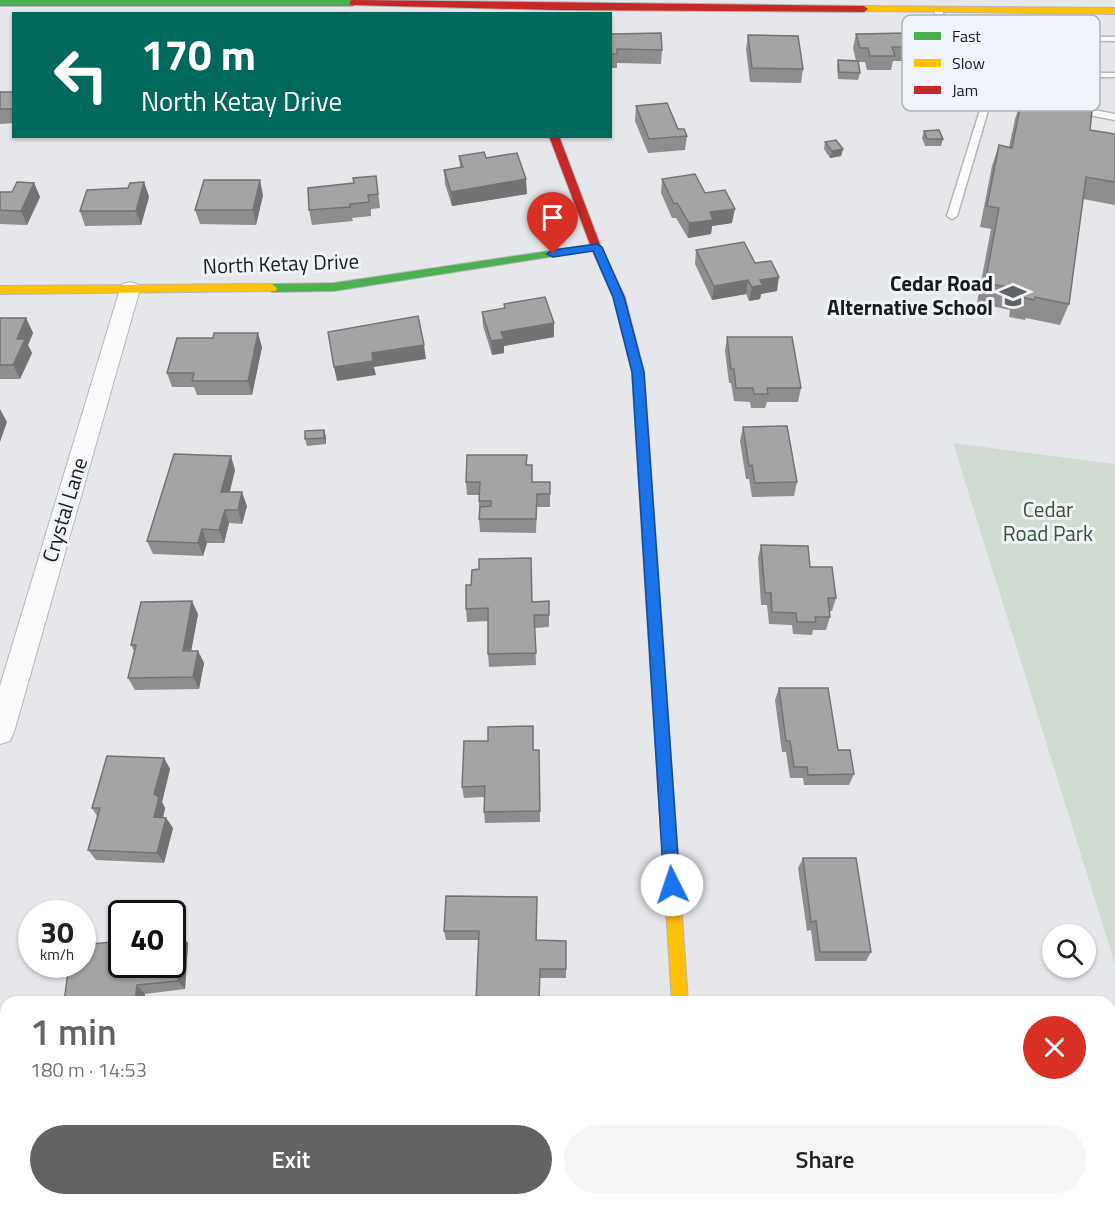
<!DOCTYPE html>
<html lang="en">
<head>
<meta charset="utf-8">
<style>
  body { margin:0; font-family:"Titillium Web",sans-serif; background:#f6f6f6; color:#222; height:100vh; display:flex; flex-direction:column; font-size:22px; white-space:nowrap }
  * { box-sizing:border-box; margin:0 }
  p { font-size:20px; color:#767676 }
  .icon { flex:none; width:33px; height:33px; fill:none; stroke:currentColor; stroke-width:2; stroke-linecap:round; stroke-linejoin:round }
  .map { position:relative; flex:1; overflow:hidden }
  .panel { position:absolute; left:0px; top:996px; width:1116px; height:210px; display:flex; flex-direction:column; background:#fff; border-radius:18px 18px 0 0; box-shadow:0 2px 4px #0004 }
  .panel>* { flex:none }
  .top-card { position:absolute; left:12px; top:12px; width:600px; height:126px; border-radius:0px; box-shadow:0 2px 4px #0004; background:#00695c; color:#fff; overflow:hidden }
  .fabs { position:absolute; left:1042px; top:924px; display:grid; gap:12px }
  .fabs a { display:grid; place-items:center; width:54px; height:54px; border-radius:50%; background:#fff; box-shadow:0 2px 4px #0004; font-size:30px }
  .speed { position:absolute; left:18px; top:900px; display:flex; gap:12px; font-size:30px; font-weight:700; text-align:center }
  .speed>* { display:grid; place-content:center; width:78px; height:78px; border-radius:50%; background:#fff; box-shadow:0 2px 4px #0004; line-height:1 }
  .speed small { font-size:15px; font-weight:400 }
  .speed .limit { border:3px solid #111; border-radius:9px; background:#fff; color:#111 }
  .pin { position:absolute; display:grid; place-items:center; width:51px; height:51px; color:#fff; margin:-62px -26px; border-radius:50% 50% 50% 0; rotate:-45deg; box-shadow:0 0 6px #0007 }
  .pin .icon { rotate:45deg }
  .me { position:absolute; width:66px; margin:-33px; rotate:356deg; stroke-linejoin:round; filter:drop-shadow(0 0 4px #0008) }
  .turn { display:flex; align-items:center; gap:21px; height:126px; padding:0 30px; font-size:27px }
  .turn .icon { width:78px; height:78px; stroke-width:2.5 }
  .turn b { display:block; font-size:42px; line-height:51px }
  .round { display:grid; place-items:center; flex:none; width:63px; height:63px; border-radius:32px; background:#f6f6f6 }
  .overview { display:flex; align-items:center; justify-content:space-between; height:102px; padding:0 30px }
  h1 { font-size:36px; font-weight:600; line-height:45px; color:#626365 }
  .primary-button { display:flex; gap:12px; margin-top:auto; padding:12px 30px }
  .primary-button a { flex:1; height:69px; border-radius:36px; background:#626365; color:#fff; font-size:24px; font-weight:600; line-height:69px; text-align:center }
  .primary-button a+a { background:#f6f6f6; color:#222 }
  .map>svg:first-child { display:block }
  .green { fill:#d0dcd1 }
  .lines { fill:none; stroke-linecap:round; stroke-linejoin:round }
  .lane-casing { stroke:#b5b6b8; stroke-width:3 }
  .street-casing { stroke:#b5b6b8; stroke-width:2 }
  .fast-casing { stroke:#b5b6b8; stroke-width:2 }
  .slow-casing { stroke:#b5b6b8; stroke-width:2 }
  .jam-casing { stroke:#b5b6b8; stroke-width:2 }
  .lane { fill:#fbfbfc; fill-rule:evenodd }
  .street { fill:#fbfbfc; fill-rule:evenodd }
  .fast { fill:#4caf50; fill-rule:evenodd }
  .slow { fill:#ffc107; fill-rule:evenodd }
  .jam { fill:#c62828; fill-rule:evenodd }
  .wall { fill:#8e8d8e }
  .shaded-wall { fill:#747374 }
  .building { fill:#a5a4a5; stroke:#747374; stroke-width:1.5 }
  .route { fill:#1a73e8; stroke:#114b97; stroke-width:1.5 }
  .labels { text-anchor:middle; stroke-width:6; stroke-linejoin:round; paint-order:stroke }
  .street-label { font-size:21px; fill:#1b1c1e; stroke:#f0f3f9 }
  .poi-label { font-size:21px; font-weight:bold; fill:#1b1c1e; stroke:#f0f3f9; text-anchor:end }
  .park-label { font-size:21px; fill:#345733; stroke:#f0f3f9 }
  .key { fill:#f0f3f9; stroke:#b0b2b7; stroke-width:1.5 }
  .key-label { font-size:16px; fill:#1b1c1e }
</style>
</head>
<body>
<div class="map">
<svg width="1115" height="1206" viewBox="0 0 1115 1206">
  <rect width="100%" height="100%" fill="#e5e7ea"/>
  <path class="green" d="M 953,443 L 1115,464 L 1115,964 Z"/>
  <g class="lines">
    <g class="lane-casing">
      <g id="lane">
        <path d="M 935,8 L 942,10 L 951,35 L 1115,37 L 1115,41 L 954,39 L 977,72 L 1115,73 L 1115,77 L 981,77 L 992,92 L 1037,100 L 1041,103 L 1037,106 L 992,97 L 957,216 L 952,219 L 947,216 L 985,94 L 944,37 L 934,10 Z"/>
        <path d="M 1077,107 L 1115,114 L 1115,120 L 1074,112 L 1074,108 Z"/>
      </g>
    </g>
    <g class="street-casing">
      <g id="street">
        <path d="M 130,282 L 137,284 L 140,289 L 14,732 L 10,741 L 0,744 L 0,686 L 120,289 L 123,284 Z"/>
        <path d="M 712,1200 L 746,1200 L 748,1206 L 714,1206 Z"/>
      </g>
    </g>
    <g class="fast-casing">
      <g id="fast">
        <path d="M 0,0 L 353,0 L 357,3 L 353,6 L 0,6 Z"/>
        <path d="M 596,244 L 601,247 L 600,249 L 334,291 L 272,292 L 267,288 L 272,284 L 334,283 Z"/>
      </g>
    </g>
    <g class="slow-casing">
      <g id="slow">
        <path d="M 864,6 L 1115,8 L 1115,14 L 861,11 L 861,7 Z"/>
        <path d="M 272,284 L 277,288 L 276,291 L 0,294 L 0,286 Z"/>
        <path d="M 653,593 L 658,595 L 660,599 L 688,1002 L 672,1002 L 646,599 L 648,595 Z"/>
      </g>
    </g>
    <g class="jam-casing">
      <g id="jam">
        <path d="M 353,0 L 864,6 L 868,9 L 864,12 L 556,10 L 350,5 L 350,1 Z"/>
        <path d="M 549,136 L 559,136 L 601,247 L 625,297 L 644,372 L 660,599 L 658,603 L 648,603 L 646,599 L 632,372 L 613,297 L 591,247 Z"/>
      </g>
    </g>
    <use href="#lane" class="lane"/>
    <use href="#street" class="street"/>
    <use href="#fast" class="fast"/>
    <use href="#slow" class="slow"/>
    <use href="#jam" class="jam"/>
  </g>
  <g class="wall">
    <path d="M 610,34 L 662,50 L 661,64 L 617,63 L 617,68 L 610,68 Z"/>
    <path d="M 856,34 L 911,47 L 907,61 L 893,61 L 891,70 L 867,70 L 865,62 L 859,62 L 860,73 L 858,80 L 838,79 L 837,67 L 838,60 L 856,61 L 853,48 Z"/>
    <path d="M 748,35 L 803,69 L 801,83 L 750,82 L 746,49 Z"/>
    <path d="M 0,92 L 14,92 L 14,123 L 0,124 Z"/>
    <path d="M 1022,98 L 1090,130 L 1115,134 L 1115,205 L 1083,199 L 1069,304 L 1060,325 L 1026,318 L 1025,320 L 1009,317 L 1010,310 L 977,303 L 991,229 L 980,227 L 992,166 L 999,145 L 1009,147 L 1015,119 Z"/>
    <path d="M 636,106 L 678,129 L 687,136 L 685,150 L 648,153 L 635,121 Z"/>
    <path d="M 924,131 L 943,139 L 941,146 L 925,146 L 922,138 Z"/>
    <path d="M 825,142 L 843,149 L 841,156 L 830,158 L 824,149 Z"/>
    <path d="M 459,156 L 486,158 L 527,194 L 452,206 L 445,184 L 444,170 L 460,168 Z"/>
    <path d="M 376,176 L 380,208 L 371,209 L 371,216 L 352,218 L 353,221 L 312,225 L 309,210 L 354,183 Z"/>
    <path d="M 662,179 L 705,193 L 732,223 L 712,226 L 711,234 L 688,238 L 676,218 L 672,218 L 661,193 Z"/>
    <path d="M 144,182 L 149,197 L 141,225 L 85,226 L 80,211 L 128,188 Z"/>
    <path d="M 34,183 L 40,197 L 27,225 L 0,224 L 0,192 L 12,192 Z"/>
    <path d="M 263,195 L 256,225 L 200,224 L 195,210 Z"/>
    <path d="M 696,250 L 755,263 L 777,291 L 761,294 L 760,299 L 749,301 L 746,294 L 712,300 L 695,264 Z"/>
    <path d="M 504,304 L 554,337 L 504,346 L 504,353 L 492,355 L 483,326 L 482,312 L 504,308 Z"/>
    <path d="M 0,318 L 26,318 L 33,333 L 28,345 L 32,353 L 20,379 L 0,379 Z"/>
    <path d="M 727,337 L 801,388 L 798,402 L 767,402 L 765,408 L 751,408 L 750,402 L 734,401 L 731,383 L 729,383 L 725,351 Z"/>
    <path d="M 262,347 L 252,395 L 197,395 L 194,387 L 172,387 L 167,373 Z"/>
    <path d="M 743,427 L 797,482 L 794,496 L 752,497 L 749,479 L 746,479 L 740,441 Z"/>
    <path d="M 324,430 L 326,437 L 326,444 L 307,446 L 305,439 Z"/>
    <path d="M 527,455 L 527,465 L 533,482 L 550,482 L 550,507 L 537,507 L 536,533 L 480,532 L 479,519 L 479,495 L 467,495 L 466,482 Z"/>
    <path d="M 235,470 L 230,492 L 247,506 L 242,524 L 229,523 L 224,543 L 207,543 L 203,556 L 153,554 L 147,541 Z"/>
    <path d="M 761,545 L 810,567 L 836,598 L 832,611 L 829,611 L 830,617 L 826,630 L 813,630 L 812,635 L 793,634 L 792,625 L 769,624 L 767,605 L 761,605 L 758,558 Z"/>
    <path d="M 549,601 L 549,627 L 535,628 L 536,665 L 489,667 L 488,654 L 488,621 L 467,622 L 466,609 L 532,602 Z"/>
    <path d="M 198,614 L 191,651 L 198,651 L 204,663 L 199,689 L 135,690 L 128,678 L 134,651 L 131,645 Z"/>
    <path d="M 779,688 L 838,750 L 854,774 L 849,785 L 804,785 L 803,778 L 790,778 L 786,752 L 782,752 L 775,700 Z"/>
    <path d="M 534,750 L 539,750 L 540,822 L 485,823 L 484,812 L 484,797 L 464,798 L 462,787 Z"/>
    <path d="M 164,758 L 170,769 L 162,802 L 165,808 L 163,818 L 166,818 L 173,828 L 164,863 L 96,860 L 88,850 L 97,816 L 92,808 Z"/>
    <path d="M 803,858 L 871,952 L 866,961 L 815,961 L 811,930 L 807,931 L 798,868 Z"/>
    <path d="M 537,897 L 537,940 L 566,941 L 566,978 L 540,978 L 540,1002 L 476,1002 L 479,940 L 446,940 L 444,931 Z"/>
    <path d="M 188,943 L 185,989 L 145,994 L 144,1002 L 64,1002 Z"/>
    <path d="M 890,1200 L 953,1200 L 929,1206 L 892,1206 Z"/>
  </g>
  <g class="shaded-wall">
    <path d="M 843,149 L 841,156 L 830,158 L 832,151 Z"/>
    <path d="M 526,179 L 527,194 L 452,206 L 451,192 Z"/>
    <path d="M 260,180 L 263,195 L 256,225 L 253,210 Z"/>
    <path d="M 144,182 L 149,197 L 141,225 L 136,211 Z"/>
    <path d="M 34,183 L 40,197 L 27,225 L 21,211 Z"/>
    <path d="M 735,209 L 732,223 L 712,226 L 711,234 L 688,238 L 689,223 L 710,212 Z"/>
    <path d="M 779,277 L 777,291 L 761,294 L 760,299 L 749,301 L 752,287 L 760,280 Z"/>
    <path d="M 748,280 L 746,294 L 712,300 L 714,286 Z"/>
    <path d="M 26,318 L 33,333 L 28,345 L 32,353 L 20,379 L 13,365 L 17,339 Z"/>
    <path d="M 554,323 L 554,337 L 504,346 L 504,353 L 492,355 L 491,341 L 501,332 Z"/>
    <path d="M 258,333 L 262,347 L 252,395 L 248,381 Z"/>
    <path d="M 424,345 L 426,359 L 374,367 L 376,375 L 337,381 L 334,367 L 372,353 Z"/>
    <path d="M 0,409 L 7,422 L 0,442 Z"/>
    <path d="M 324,430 L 326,437 L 326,444 L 324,438 Z"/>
    <path d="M 231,456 L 235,470 L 226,505 L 221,492 Z"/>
    <path d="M 242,492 L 247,506 L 242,524 L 238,510 Z"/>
    <path d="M 225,510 L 229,523 L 224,543 L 219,530 Z"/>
    <path d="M 202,529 L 207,543 L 203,556 L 198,543 Z"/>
    <path d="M 192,601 L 198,614 L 189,663 L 183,651 Z"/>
    <path d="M 198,651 L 204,663 L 199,689 L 193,677 Z"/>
    <path d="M 164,758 L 170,769 L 162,802 L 165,808 L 161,827 L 154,817 L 154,794 Z"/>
    <path d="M 166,818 L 173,828 L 164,863 L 157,853 Z"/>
    <path d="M 181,934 L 188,943 L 185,989 L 178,981 Z"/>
    <path d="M 137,985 L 145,994 L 144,1002 L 135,1002 Z"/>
    <path d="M 122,1200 L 132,1200 L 131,1206 L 122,1206 Z"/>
  </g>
  <g class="building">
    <path d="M 661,33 L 662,50 L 617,49 L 617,54 L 610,54 L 610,34 Z"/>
    <path d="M 906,33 L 911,47 L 892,47 L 895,56 L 870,56 L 868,48 L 860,48 L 856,34 Z"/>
    <path d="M 748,35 L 798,36 L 803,69 L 752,68 Z"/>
    <path d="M 838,60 L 858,61 L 860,73 L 839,72 Z"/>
    <rect x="0" y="92" width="14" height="17"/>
    <path d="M 1022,98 L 1092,111 L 1090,130 L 1115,134 L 1115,182 L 1086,177 L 1069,304 L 1035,297 L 1034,300 L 1017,296 L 1018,289 L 985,283 L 999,208 L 987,206 L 999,145 L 1012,148 Z"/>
    <path d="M 667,103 L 678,129 L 684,129 L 687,136 L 649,139 L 636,106 Z"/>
    <path d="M 939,130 L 943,139 L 927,139 L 924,131 Z"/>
    <path d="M 836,140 L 843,149 L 832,151 L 825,142 Z"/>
    <path d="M 484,152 L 486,158 L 517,153 L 526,179 L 451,192 L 444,170 L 463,167 L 459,156 Z"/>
    <path d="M 695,174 L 705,193 L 725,190 L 735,209 L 710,212 L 713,220 L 689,223 L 677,203 L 674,204 L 662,179 Z"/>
    <path d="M 376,176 L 378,194 L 368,195 L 369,202 L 350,204 L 350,207 L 309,210 L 308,188 L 354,183 L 353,178 Z"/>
    <path d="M 204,180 L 260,180 L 253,210 L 195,210 Z"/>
    <path d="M 17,182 L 34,183 L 21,211 L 0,210 L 0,192 L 12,192 Z"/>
    <path d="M 144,182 L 136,211 L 80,211 L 87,190 L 128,188 L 130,183 Z"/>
    <path d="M 744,242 L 755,263 L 771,261 L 779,277 L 760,280 L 763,285 L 752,287 L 748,280 L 714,286 L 696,250 Z"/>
    <path d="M 545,297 L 554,323 L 501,332 L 504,339 L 491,341 L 482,312 L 505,308 L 504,304 Z"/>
    <path d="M 418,316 L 424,345 L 372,353 L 373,361 L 334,367 L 328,332 Z"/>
    <path d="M 0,318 L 26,318 L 17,339 L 25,339 L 13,365 L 0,365 Z"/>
    <path d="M 214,333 L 258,333 L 248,381 L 192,381 L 194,373 L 167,373 L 177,338 L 213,338 Z"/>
    <path d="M 727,337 L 792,337 L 801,388 L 767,388 L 768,394 L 754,394 L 753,388 L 736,388 L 734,369 L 731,369 Z"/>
    <path d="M 787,426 L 797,482 L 755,483 L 752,465 L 749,466 L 743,427 Z"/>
    <path d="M 324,430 L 324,438 L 305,439 L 305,431 Z"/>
    <path d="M 174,454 L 231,456 L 221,492 L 242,492 L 238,510 L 225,510 L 219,530 L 202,529 L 198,543 L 147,541 Z"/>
    <path d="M 467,455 L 527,455 L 526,465 L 532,465 L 532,482 L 550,482 L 550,494 L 537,494 L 536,519 L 479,519 L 480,507 L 491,506 L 491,501 L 479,501 L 480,482 L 466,482 Z"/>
    <path d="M 761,545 L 808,546 L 810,567 L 832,567 L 836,598 L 828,598 L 830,617 L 815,617 L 816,622 L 797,622 L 796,613 L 772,612 L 771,593 L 765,593 Z"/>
    <path d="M 531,558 L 532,602 L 549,601 L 549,615 L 534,615 L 536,653 L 488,654 L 488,608 L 466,609 L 466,585 L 471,585 L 472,570 L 479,569 L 479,559 Z"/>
    <path d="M 192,601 L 183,651 L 198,651 L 193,677 L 128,678 L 136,645 L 131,645 L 141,602 Z"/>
    <path d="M 779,688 L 828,688 L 838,750 L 850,750 L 854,774 L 808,775 L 807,767 L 794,767 L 790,741 L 786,741 Z"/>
    <path d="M 533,726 L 533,750 L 539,750 L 540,811 L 484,812 L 485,786 L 462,787 L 464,741 L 488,741 L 488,727 Z"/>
    <path d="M 107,756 L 164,758 L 154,794 L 159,797 L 154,817 L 166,818 L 157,853 L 88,850 L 100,808 L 92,808 Z"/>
    <path d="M 803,858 L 856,858 L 871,952 L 820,952 L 816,921 L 811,922 Z"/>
    <path d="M 446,896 L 537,897 L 536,940 L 566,941 L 566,969 L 540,969 L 539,1002 L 476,1002 L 479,931 L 444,931 Z"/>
    <path d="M 181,934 L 178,981 L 137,985 L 135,1002 L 64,1002 L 69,964 L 82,964 L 82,945 L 122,941 L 122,964 L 172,964 L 172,935 Z"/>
    <rect x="54" y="1200" width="68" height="6"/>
    <path d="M 506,1200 L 565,1200 L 564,1206 L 505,1206 Z"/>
    <path d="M 898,1200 L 942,1200 L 917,1206 L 900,1206 Z"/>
  </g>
  <path class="route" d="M 597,244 L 602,247 L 624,297 L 644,372 L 680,885 L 678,891 L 672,893 L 666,891 L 664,885 L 632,372 L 613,297 L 593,251 L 553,257 L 547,254 L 553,250 Z"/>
  <defs>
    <g id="school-bare" transform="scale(2.07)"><path d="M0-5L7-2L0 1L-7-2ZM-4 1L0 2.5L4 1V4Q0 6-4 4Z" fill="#626365" stroke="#f0f3f9" stroke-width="2.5" paint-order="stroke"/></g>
  </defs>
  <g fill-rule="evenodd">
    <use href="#school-bare" x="1013" y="296"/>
  </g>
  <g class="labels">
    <g class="street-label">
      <text transform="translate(281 264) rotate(-2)" y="7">North Ketay Drive</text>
      <text transform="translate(65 510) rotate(-73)" y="7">Crystal Lane</text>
    </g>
    <g class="poi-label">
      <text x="993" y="291">Cedar Road<tspan x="993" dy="24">Alternative School</tspan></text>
    </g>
    <g class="park-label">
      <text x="1048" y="517">Cedar<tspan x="1048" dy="24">Road Park</tspan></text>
    </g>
  </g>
  <rect x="902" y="15" width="198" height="96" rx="9" class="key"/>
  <rect x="914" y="32" width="27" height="8" fill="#4caf50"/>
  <rect x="914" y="59" width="27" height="8" fill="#ffc107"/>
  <rect x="914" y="86" width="27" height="8" fill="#c62828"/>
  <g class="key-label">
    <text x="952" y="42">Fast</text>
    <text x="952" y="69">Slow</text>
    <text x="952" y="96">Jam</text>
  </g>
</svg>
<div class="fabs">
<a><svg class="icon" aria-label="search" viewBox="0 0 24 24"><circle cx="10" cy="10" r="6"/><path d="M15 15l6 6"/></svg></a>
</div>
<div class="speed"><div>30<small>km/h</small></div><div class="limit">40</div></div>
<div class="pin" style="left:553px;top:254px;background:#d93025"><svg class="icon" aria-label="arrive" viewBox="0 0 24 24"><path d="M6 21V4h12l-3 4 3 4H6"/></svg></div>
<svg class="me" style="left:672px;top:885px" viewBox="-20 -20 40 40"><circle r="19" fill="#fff"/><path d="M0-13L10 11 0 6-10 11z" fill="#1a73e8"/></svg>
<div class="top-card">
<div class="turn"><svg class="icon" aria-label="left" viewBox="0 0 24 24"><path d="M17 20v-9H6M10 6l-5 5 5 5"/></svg><div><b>170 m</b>North Ketay Drive</div></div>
</div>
<section class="panel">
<div class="overview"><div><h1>1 min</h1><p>180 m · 14:53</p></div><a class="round" style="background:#d93025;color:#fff"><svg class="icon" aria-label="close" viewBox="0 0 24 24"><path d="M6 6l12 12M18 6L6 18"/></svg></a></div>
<div class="primary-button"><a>Exit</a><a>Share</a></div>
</section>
</div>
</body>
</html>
